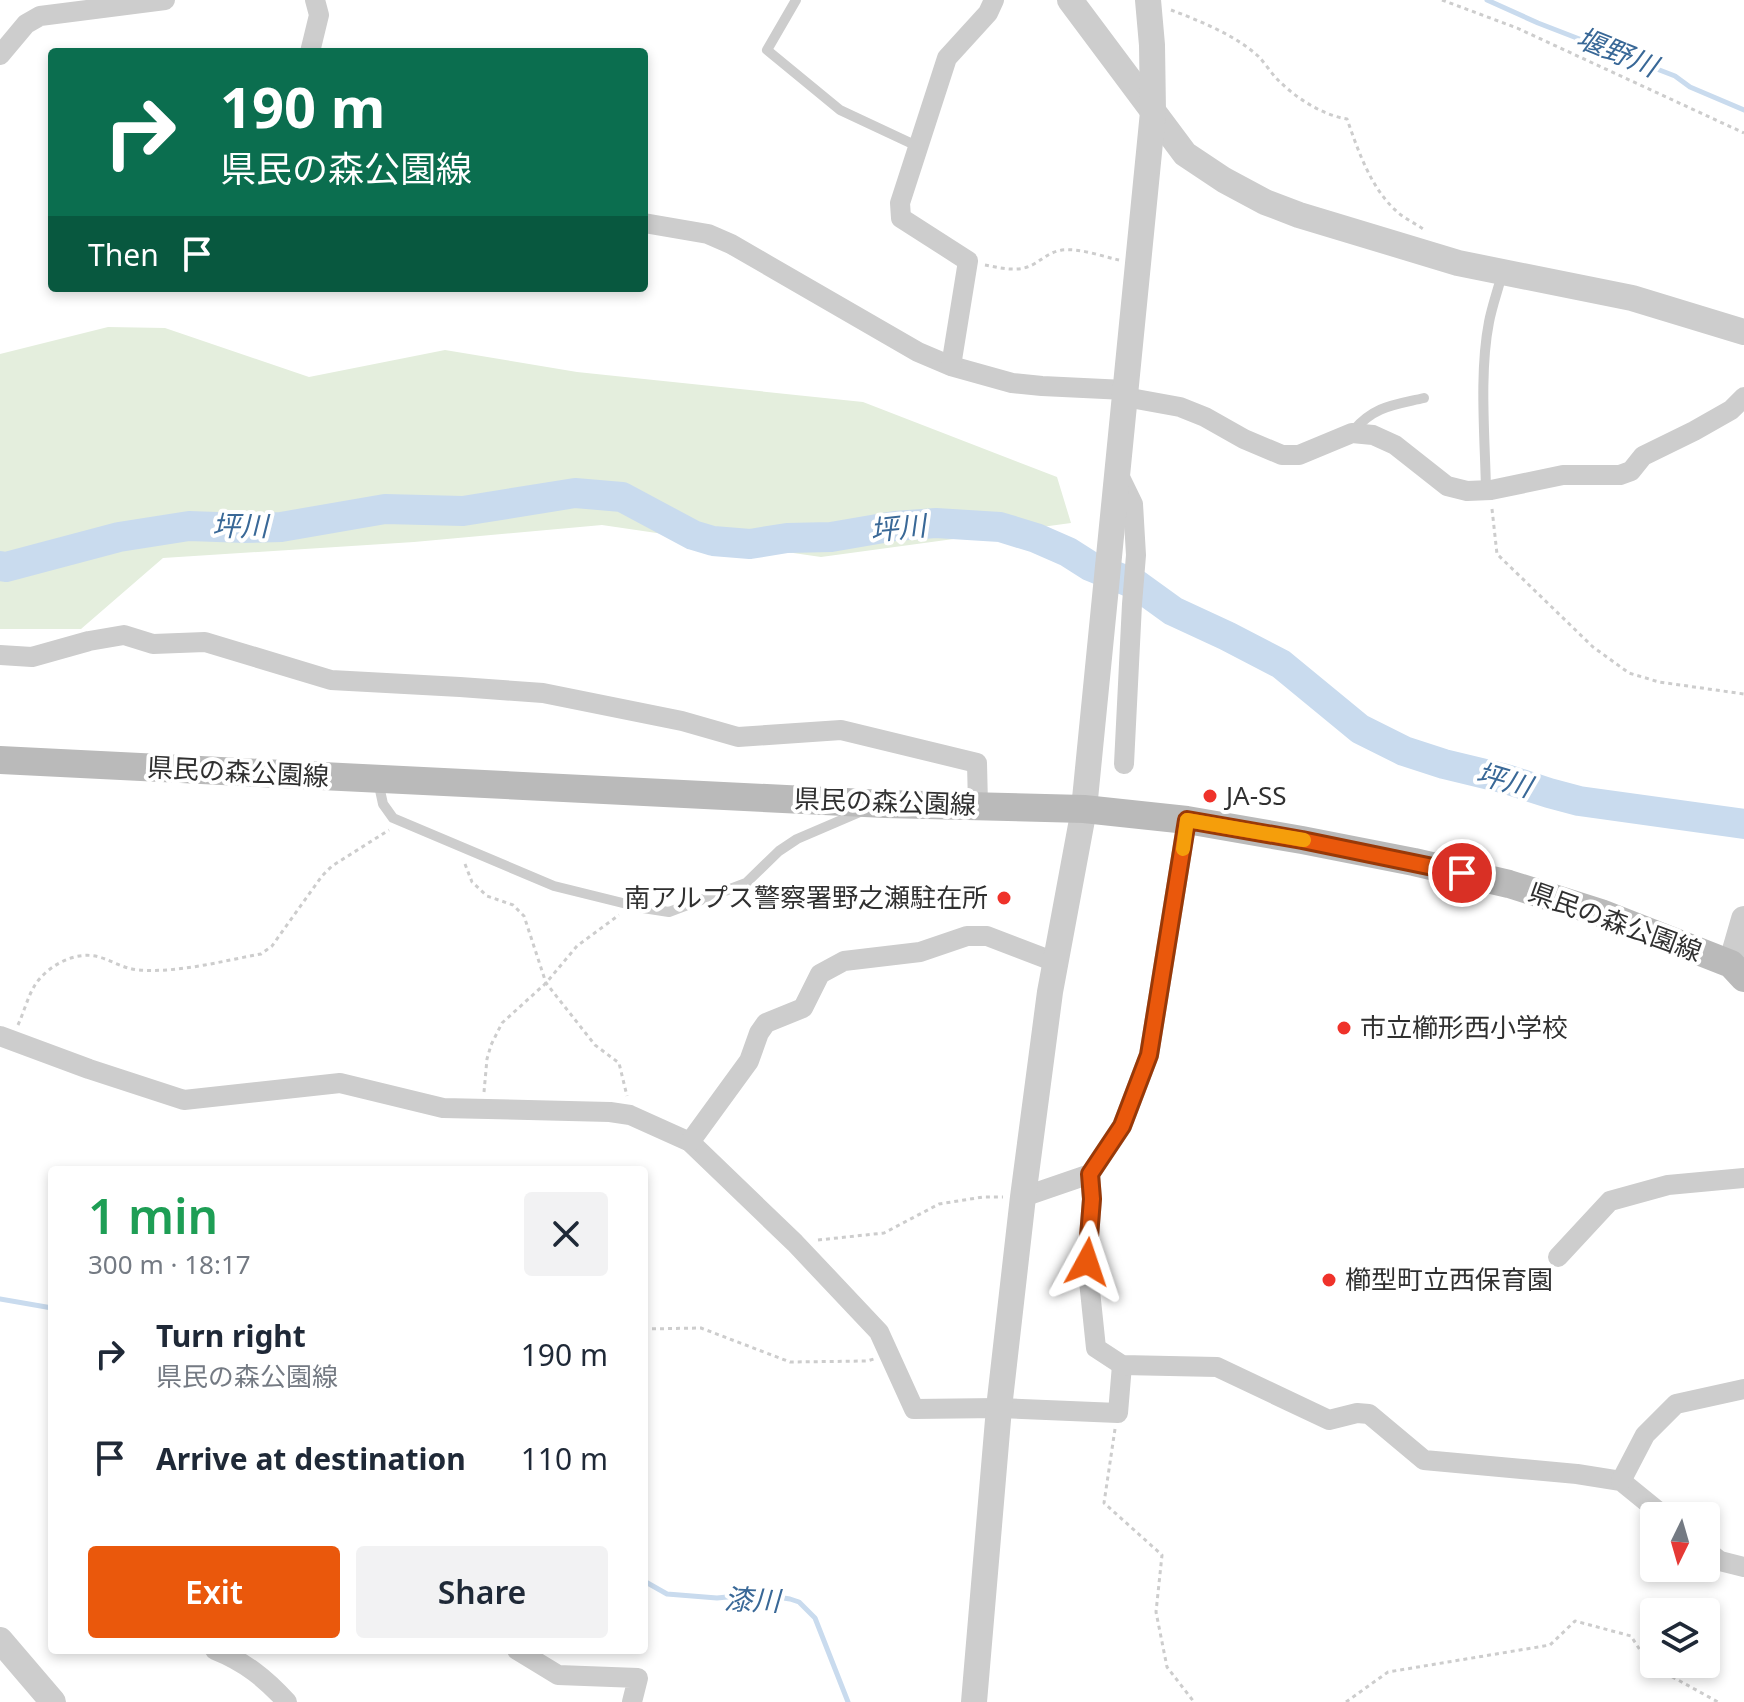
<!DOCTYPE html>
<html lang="en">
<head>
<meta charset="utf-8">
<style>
  body { margin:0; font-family:"Noto Sans","Noto Sans JP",sans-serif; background:#f2f2f3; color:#1f2937; height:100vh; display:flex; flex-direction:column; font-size:30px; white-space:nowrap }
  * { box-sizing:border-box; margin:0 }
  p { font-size:26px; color:#747a83 }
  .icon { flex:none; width:44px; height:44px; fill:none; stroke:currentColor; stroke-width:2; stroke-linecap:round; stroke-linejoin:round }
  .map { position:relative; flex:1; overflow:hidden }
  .side { position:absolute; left:48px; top:1166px; width:600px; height:488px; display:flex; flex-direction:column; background:#fff; border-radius:8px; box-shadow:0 4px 12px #0003 }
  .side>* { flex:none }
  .hud { position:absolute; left:48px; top:48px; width:600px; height:244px; border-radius:8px; box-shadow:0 4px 12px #0003; background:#0b6e4f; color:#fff; overflow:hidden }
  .needle { width:52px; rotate:185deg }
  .controls { position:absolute; left:1640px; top:1502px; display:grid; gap:16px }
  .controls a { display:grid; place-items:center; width:80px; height:80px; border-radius:8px; background:#fff; box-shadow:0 4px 12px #0003; font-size:40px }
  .pin { position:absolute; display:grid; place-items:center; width:68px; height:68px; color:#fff; margin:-34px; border:4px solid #fff; border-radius:50%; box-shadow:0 2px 8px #0007 }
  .me { position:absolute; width:88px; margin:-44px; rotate:5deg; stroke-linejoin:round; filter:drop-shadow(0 0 6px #0008) }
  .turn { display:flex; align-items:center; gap:28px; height:168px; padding:0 40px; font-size:36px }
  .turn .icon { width:104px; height:104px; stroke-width:2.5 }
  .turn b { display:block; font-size:56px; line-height:68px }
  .then { display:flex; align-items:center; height:76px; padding:0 40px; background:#0003; gap:16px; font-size:30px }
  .round { display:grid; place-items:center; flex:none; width:84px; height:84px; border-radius:8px; background:#f2f2f3 }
  .summary { display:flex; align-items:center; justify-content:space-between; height:136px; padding:0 40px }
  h1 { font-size:48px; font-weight:600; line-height:60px; color:#1e9e55 }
  .primary-button { display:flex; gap:16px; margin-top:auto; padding:16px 40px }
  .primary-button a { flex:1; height:92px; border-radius:8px; background:#ea580c; color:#fff; font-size:32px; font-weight:600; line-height:92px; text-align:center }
  .primary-button a+a { background:#f2f2f3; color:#1f2937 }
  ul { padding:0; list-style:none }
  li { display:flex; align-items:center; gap:24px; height:104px; padding:0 40px }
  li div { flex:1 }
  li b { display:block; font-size:30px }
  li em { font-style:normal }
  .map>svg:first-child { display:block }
  .green { fill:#e4eedd }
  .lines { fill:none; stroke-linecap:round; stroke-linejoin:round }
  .stream { stroke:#c9dbee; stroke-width:5 }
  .river { stroke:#c9dbee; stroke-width:30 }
  .path { stroke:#cdcdcd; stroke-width:3; stroke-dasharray:4 4; stroke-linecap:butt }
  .service { stroke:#cdcdcd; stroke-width:10 }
  .minor { stroke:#cdcdcd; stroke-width:20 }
  .tertiary { stroke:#cdcdcd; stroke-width:26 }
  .secondary { stroke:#bababa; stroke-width:28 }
  .route-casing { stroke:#983908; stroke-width:20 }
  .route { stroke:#ea580c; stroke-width:14 }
  .slow { stroke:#f59e0b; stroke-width:14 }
  .poi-dot { fill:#ef322a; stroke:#fff; stroke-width:3 }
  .labels { text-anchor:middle; stroke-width:8; stroke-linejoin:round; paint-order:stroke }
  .street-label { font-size:26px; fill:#303030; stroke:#fff }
  .poi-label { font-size:26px; fill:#303030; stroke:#fff; text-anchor:start }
  .water-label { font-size:28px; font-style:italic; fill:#396897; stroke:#fff }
</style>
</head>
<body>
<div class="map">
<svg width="1744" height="1702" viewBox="0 0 1744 1702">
  <rect width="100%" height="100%" fill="#fff"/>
  <path class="green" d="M 108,327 L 165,328 L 309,377 L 445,350 L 577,372 L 863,402 L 1057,477 L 1071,523 L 821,557 L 602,525 L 414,542 L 163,558 L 81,629 L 0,629 L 0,354 Z"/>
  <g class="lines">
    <g class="stream">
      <path d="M 1487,0 L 1538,23 L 1675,76 L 1690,87 L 1744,110"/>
      <path d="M 0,1299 L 52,1308"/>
      <path d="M 644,1581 L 667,1594 L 717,1598 L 758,1594 L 790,1599 L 799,1602 L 815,1618 L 848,1702"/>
    </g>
    <path class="river" d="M 0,566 L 6,567 L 119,537 L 189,526 L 245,528 L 281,527 L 385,509 L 463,511 L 575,493 L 622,497 L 693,535 L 713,541 L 750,544 L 787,538 L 831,537 L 895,526 L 936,523 L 1000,527 L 1036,538 L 1068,552 L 1090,566 L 1137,585 L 1173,611 L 1227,636 L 1281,664 L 1360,729 L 1404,751 L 1444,764 L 1506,779 L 1549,793 L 1579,801 L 1744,824"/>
    <g class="path">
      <path d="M 1442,0 L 1517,28 L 1744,133"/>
      <path d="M 1171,10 C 1200,21 1235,35 1258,56 C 1265,63 1271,73 1278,80 C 1296,98 1322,115 1347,119 C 1359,153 1372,192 1401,215 C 1408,220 1416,224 1423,229"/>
      <path d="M 985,265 C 1001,268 1019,273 1034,264 C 1044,258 1050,252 1062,250 C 1080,248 1101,256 1119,260"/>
      <path d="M 1492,509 L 1497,554 L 1593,647 L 1629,673 L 1659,682 L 1744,694"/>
      <path d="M 465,864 L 472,882 L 487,896 L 513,905 L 524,916 L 546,983 L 595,1045 L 619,1063 L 627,1096"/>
      <path d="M 18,1025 C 24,1012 28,996 35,985 C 47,966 76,950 99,957 C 113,961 124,969 139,970 C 179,973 222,961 261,954 L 272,946 L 322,876 L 332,866 L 389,830"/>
      <path d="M 484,1092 L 487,1059 L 491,1045 L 502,1023 L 546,983 L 577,946 L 619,915"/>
      <path d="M 818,1240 L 884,1233 L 939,1204 L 983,1197 L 1003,1197"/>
      <path d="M 644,1329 L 701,1328 L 790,1362 L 867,1361 L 874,1359"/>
      <path d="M 1115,1429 L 1104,1503 L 1162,1555 L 1156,1612 L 1167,1667 L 1194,1702"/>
      <path d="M 1346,1702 L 1388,1672 L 1550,1645 L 1575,1621 L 1631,1636 L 1649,1664 L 1718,1702"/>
    </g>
    <g class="service">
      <path d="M 796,0 L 767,50 L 840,110 L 919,147"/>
      <path d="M 1353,431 C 1374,406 1394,405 1424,398"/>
      <path d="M 1486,490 C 1485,438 1479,373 1489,322 C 1492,306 1498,290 1502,274"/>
      <path d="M 378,781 L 383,804 L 393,818 L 554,886 L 643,908 L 669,912 L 746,883 L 779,851 L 797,839 L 860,812"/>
    </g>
    <g class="minor">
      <path d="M 310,52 L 319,15 L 315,0"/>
      <path d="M 0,55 L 26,24 L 40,16 L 165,0"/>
      <path d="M 644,223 L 708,234 L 731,244 L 918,352 L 951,366 L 1012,383 L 1042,386 L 1125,390"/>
      <path d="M 951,366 L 968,261 L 901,218 L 900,203 L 947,58 L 988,13 L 994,0"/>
      <path d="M 1125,397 L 1180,407 L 1205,417 L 1244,439 L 1282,455 L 1299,455 L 1352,433 L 1373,435 L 1395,445 L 1447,486 L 1467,491 L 1491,490 L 1563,475 L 1620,475 L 1631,471 L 1643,456 L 1694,431 L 1731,410 L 1744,397"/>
      <path d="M 1117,471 L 1133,504 L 1136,555 L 1132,604 L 1124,764"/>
      <path d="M 0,655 L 32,657 L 89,641 L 124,635 L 153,644 L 205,642 L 331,680 L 460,687 L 543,693 L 682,721 L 738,737 L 841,730 L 977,763 L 978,805"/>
      <path d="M 0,1036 L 89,1069 L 184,1100 L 340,1083 L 443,1108 L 610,1112 L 630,1115 L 690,1142 L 795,1243 L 879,1332 L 914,1409 L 999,1408 L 1118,1413 L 1122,1365"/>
      <path d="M 690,1142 L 749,1061 L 759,1033 L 766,1023 L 803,1008 L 820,974 L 844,961 L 920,952 L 967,936 L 987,936 L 1055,962"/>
      <path d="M 1090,1174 L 1092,1199 L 1087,1262 L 1096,1348 L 1122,1365 L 1217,1367 L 1329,1420 L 1357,1413 L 1369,1414 L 1424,1460 L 1577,1474 L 1621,1481 L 1664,1516"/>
      <path d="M 1023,1197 L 1090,1174 L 1122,1126 L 1149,1055 L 1187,820"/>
      <path d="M 1558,1257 L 1610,1201 L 1668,1185 L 1744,1178"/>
      <path d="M 1621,1481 L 1645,1435 L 1676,1404 L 1744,1389"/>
      <path d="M 1706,1550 L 1720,1561 L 1744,1567"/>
      <path d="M 215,1650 C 245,1662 265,1678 287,1702"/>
      <path d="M 517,1650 L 558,1675 L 638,1678 L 632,1702"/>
    </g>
    <g class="tertiary">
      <path d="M 1070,0 L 1185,154 L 1224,180 L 1265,202 L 1299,215 L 1458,263 L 1632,298 L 1744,332"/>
      <path d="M 1731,964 L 1744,919"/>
      <path d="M 0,1640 L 53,1702"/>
      <path d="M 974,1702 L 999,1408 L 1023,1197 L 1050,992 L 1084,809 L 1153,112 L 1152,45 L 1148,0"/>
    </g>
    <path class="secondary" d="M 0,760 L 885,804 L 1084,809 L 1187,820 L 1302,840 L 1414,862 L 1509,884 L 1601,913 L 1731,964 L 1744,978"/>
  </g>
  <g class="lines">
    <g class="route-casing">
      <path id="route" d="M 1087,1262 L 1092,1199 L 1090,1174 L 1122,1126 L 1149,1055 L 1187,820 L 1302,840 L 1462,873"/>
    </g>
    <use href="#route" class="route"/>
    <path class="slow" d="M 1183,849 L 1187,820 L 1304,840"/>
  </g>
  <g class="poi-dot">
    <circle cx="1210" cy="796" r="8"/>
    <circle cx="1004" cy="898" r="8"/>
    <circle cx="1344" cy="1028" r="8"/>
    <circle cx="1329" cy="1280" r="8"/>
  </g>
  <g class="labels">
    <g class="street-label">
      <text transform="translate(238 772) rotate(3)" y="9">県民の森公園線</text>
      <text transform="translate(885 802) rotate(2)" y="9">県民の森公園線</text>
      <text transform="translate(1615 922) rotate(20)" y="9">県民の森公園線</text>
    </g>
    <g class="poi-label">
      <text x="1226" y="805">JA-SS</text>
      <text x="988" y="907" text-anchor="end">南アルプス警察署野之瀬駐在所</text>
      <text x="1360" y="1037">市立櫛形西小学校</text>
      <text x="1345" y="1289">櫛型町立西保育園</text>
    </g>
    <g class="water-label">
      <text transform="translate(1617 52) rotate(22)" y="10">堰野川</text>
      <text x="240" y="536">坪川</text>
      <text transform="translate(898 528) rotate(-6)" y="10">坪川</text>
      <text transform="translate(1504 780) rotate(16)" y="10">坪川</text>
      <text transform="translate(752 1600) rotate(2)" y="10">漆川</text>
    </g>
  </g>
</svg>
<div class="controls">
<a><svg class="needle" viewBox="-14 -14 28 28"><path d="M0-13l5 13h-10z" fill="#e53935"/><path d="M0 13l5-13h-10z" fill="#747a83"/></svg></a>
<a><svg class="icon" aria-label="layers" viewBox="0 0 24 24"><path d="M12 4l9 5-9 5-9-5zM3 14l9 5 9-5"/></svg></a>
</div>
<div class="pin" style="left:1462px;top:873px;background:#d93025"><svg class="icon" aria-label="arrive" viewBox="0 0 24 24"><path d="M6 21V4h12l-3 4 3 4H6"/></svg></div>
<svg class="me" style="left:1087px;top:1262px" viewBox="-20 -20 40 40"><path d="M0-17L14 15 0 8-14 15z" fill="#ea580c" stroke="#fff" stroke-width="4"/></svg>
<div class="hud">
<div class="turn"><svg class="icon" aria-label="right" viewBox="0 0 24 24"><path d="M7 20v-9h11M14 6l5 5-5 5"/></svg><div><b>190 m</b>県民の森公園線</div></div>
<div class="then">Then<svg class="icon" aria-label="arrive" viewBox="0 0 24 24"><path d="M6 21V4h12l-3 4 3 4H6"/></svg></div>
</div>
<section class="side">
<div class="summary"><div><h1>1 min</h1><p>300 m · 18:17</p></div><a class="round"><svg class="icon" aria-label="close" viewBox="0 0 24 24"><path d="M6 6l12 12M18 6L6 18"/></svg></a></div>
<ul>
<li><svg class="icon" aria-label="right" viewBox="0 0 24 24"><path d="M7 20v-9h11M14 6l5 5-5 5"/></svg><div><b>Turn right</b><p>県民の森公園線</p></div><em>190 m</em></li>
<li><svg class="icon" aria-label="arrive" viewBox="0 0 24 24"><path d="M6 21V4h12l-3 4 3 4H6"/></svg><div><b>Arrive at destination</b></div><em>110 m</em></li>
</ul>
<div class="primary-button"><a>Exit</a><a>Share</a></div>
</section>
</div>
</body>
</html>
